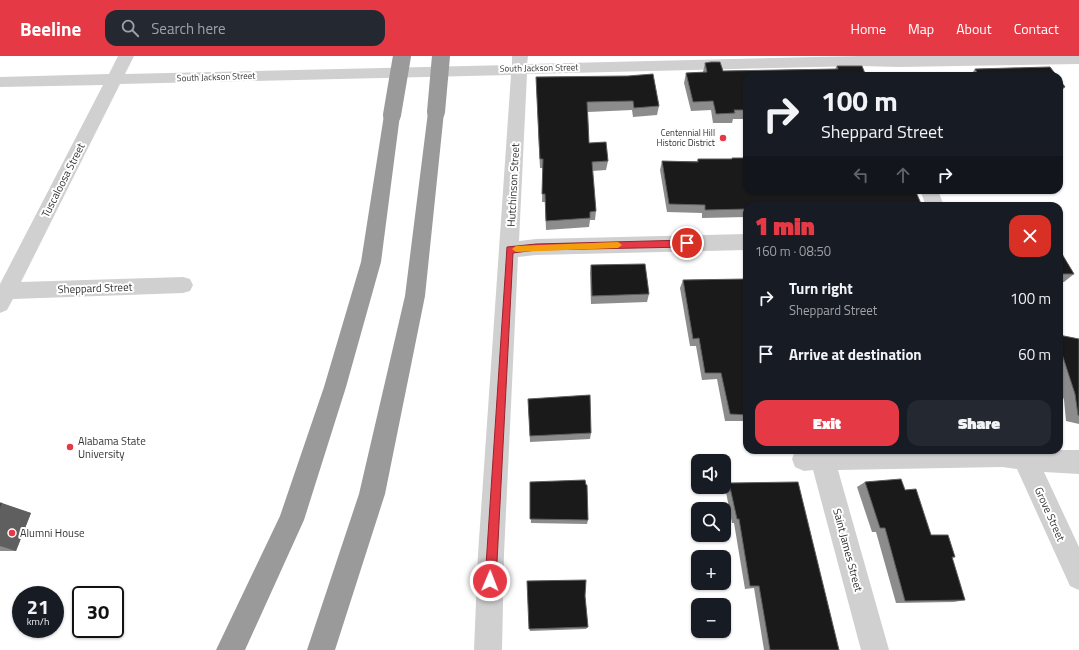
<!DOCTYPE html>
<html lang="en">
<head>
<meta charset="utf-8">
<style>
  body { margin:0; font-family:"Titillium Web",sans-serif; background:#242831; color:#f1f3f6; height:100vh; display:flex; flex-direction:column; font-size:15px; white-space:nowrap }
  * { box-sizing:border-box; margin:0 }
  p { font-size:13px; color:#9ea1a6 }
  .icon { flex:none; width:22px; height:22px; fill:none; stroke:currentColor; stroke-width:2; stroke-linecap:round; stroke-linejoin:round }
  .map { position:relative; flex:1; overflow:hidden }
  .side { position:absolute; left:743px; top:146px; width:320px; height:252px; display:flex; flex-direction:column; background:#171b24; border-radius:12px; box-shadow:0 1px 3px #0004 }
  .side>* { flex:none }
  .guide { position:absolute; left:743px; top:16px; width:320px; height:122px; border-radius:12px; box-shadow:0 1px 3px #0004; background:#171b24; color:#f1f3f6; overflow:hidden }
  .fabs { position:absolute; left:691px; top:398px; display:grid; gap:8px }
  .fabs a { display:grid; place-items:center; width:40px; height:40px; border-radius:8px; background:#171b24; box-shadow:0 1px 3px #0004; font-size:20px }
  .speed { position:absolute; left:12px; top:530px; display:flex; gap:8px; font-size:20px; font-weight:700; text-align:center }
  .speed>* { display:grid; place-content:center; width:52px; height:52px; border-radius:50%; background:#171b24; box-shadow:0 1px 3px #0004; line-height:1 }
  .speed small { font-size:10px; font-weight:400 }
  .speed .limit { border:2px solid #111; border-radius:6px; background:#fff; color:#111 }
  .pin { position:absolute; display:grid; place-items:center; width:34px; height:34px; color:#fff; margin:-17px; border:2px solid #fff; border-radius:50%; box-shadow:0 1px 4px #0007 }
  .me { position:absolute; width:44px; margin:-22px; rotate:1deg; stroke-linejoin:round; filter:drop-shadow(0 0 3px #0008) }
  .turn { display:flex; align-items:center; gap:14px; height:84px; padding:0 12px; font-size:18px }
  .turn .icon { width:52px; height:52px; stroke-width:2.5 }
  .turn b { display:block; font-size:28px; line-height:34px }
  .lanes { display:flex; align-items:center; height:38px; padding:0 12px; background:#0003; justify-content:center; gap:20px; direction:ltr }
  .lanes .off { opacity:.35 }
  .round { display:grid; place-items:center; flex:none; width:42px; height:42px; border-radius:12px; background:#242831 }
  .overview { display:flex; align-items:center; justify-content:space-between; height:68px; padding:0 12px }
  h1 { font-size:24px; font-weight:800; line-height:30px; color:#e63946 }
  .button { display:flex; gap:8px; margin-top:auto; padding:8px 12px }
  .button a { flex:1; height:46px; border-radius:12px; background:#e63946; color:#fff; font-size:16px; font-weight:800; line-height:46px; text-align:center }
  .button a+a { background:#242831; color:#f1f3f6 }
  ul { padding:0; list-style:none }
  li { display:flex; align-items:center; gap:12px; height:56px; padding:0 12px }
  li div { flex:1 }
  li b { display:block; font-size:15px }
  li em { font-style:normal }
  header { display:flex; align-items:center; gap:24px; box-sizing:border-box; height:56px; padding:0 20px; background:#e63946; color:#fff }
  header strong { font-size:19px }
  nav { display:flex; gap:22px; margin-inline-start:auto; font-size:14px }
  .search { width:280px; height:36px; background:#242831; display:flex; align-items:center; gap:10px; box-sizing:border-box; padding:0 14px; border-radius:12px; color:#9ea1a6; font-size:15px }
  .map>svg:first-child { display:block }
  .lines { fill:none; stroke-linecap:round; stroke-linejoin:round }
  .street { fill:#d0d0d0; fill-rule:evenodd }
  .highway { fill:#9a9a9a; fill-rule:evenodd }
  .highway-bridge { stroke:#9a9a9a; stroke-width:18 }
  .wall { fill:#8c8c8c }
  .shaded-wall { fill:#5f5f5f }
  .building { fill:#1a1a1a; stroke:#5f5f5f }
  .route { fill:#e63946; stroke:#96252e }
  .slow { fill:#f59e0b }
  .poi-dot { fill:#e63946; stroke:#fff; stroke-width:1.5 }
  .labels { text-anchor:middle; stroke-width:4; stroke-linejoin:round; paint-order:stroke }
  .far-street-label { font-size:9px; fill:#333; stroke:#fff }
  .far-poi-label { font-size:9px; fill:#333; stroke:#fff; text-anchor:end }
  .street-label { font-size:11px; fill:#333; stroke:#fff }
  .poi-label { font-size:11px; fill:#333; stroke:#fff; text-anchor:start }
</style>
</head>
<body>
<header>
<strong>Beeline</strong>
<div class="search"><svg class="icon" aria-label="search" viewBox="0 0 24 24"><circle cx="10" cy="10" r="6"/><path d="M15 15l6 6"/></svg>Search here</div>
<nav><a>Home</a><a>Map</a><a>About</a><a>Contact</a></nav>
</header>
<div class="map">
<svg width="1079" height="594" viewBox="0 0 1079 594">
  <rect width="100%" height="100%" fill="#fff"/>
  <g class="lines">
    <g class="street">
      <path d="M 118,0 L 134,0 L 125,18 L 512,9 L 512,0 L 528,0 L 527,8 L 861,0 L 1079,0 L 1079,8 L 899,11 L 861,10 L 527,18 L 519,185 L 536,183 L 747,178 L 747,194 L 536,199 L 518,201 L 504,498 L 502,594 L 474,594 L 478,498 L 511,19 L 120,28 L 21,226 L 183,221 L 190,223 L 193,229 L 190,235 L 183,237 L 13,243 L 7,254 L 0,257 L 0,228 L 103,29 L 0,31 L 0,21 L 109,18 Z"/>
      <path d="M 920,134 L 938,134 L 944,150 L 926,150 Z"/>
      <path d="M 797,394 L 1079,394 L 1079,418 L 1044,416 L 1079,491 L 1079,534 L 1070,530 L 1017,413 L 1002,411 L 838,414 L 889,594 L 861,594 L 813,414 L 804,415 L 795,411 L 792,403 L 795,395 Z"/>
    </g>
    <g class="highway">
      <path d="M 436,50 L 442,52 L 444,56 L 425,240 L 385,438 L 335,594 L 307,594 L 359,438 L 405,240 L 428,56 L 430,52 Z"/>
      <path d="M 392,53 L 398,55 L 400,59 L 381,206 L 346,331 L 304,464 L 245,594 L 216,594 L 280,460 L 324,331 L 361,206 L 384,59 L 386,55 Z"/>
    </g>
    <g class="highway-bridge">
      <path d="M 436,56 L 441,0"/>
      <path d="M 392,59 L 402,0"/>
    </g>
  </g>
  <g class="wall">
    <path d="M 705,7 L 723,15 L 835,13 L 837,10 L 866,20 L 747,20 L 747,63 L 733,63 L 732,67 L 713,67 L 711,54 L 691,55 L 684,27 L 686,17 L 703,16 Z"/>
    <path d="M 975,13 L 1057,20 L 970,20 Z"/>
    <path d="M 536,21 L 659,50 L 657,59 L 633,61 L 632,54 L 588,56 L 589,87 L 608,105 L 606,114 L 592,115 L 596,155 L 595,164 L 590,164 L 589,171 L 546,174 L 545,146 L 542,146 L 543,112 L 540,112 L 539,93 Z"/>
    <path d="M 1059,23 L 1065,31 L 1059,38 Z"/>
    <path d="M 732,102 L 747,150 L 747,161 L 702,162 L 702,157 L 667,156 L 660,114 L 662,105 L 697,105 L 698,103 L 732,103 Z"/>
    <path d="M 1059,193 L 1074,218 L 1064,226 L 1059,226 Z"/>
    <path d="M 591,209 L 649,238 L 647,246 L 591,248 L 590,217 Z"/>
    <path d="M 747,223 L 747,365 L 725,365 L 717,323 L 702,324 L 696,290 L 690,290 L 680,232 L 683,224 Z"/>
    <path d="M 1059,279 L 1079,283 L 1079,368 L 1066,365 L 1064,344 L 1059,330 Z"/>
    <path d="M 528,343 L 591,377 L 590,383 L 530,386 Z"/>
    <path d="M 530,426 L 586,429 L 588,464 L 587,468 L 531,467 Z"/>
    <path d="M 865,426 L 905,434 L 931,479 L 955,501 L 952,502 L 965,544 L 954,546 L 896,547 L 876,476 L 872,476 L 857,431 Z"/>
    <path d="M 729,427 L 839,594 L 764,594 L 754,532 L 745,533 L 734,467 L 732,467 L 725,431 Z"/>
    <path d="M 0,447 L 31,457 L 16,495 L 0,495 Z"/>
    <path d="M 527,525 L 585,540 L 588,571 L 586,573 L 530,575 Z"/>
  </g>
  <path class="shaded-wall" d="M 2,447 L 31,457 L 16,495 L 0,490 L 0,449 Z"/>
  <g class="building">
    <path d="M 711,6 L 720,6 L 723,15 L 838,13 L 837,10 L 862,10 L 866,20 L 747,20 L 747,54 L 734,54 L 735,57 L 716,58 L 713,45 L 693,46 L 686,17 L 707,16 L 705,7 Z"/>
    <path d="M 1050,11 L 1057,20 L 979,20 L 975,13 Z"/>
    <path d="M 653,18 L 659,50 L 634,52 L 633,45 L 587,46 L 589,87 L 606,86 L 608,105 L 592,106 L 596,155 L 590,156 L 590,162 L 546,165 L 545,138 L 542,138 L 543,103 L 540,103 L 539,84 L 536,21 L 628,20 Z"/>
    <path d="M 1059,23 L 1065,31 L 1059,32 Z"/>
    <path d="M 732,102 L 747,102 L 747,134 L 909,134 L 910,137 L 916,136 L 922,150 L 747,150 L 747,153 L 705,154 L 705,149 L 669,148 L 662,105 L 698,106 L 698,103 L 732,103 Z"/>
    <path d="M 1032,149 L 1032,150 L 1005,150 Z"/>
    <path d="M 1059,193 L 1074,218 L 1059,218 Z"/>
    <path d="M 645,208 L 649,238 L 592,240 L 591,209 Z"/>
    <path d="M 747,223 L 747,359 L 730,358 L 721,317 L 705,317 L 699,282 L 693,283 L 683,224 Z"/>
    <path d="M 1059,279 L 1079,283 L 1079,360 L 1078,359 L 1075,338 L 1059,289 L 1059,281 L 1060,281 Z"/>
    <path d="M 590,339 L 591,377 L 530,380 L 528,343 Z"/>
    <path d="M 901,423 L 905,434 L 916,433 L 931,479 L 948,479 L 955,501 L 952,501 L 965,544 L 905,545 L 885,472 L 880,472 L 865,426 Z"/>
    <path d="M 585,424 L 586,429 L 587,429 L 588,464 L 530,463 L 530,426 Z"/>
    <path d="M 798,426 L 839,594 L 770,594 L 759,530 L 750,530 L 739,463 L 737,463 L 729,427 Z"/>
    <path d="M 0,447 L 2,447 L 0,453 Z"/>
    <path d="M 586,524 L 585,540 L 588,571 L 529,573 L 527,525 Z"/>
  </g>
  <path class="route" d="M 687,184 L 691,187 L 687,191 L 536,194 L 513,197 L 496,525 L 494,529 L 490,531 L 486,529 L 485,525 L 507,191 L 536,188 Z"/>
  <path class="slow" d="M 618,186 L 622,189 L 618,192 L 516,196 L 512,193 L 516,190 Z"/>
  <g class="poi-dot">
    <circle cx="723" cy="82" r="4"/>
    <circle cx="70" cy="391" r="4"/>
    <circle cx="12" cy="477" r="4"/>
  </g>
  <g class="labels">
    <g class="far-street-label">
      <text transform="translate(539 12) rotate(-1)" y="3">South Jackson Street</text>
      <text transform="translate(216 21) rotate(-2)" y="3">South Jackson Street</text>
    </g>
    <g class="far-poi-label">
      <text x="715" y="80">Centennial Hill<tspan x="715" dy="10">Historic District</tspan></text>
    </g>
    <g class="street-label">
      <text transform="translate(63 124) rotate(-63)" y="4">Tuscaloosa Street</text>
      <text transform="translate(513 129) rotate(-87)" y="4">Hutchinson Street</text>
      <text transform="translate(95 232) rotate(-2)" y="4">Sheppard Street</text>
      <text transform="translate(1050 458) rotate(66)" y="4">Grove Street</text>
      <text transform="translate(848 494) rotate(75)" y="4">Saint James Street</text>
    </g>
    <g class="poi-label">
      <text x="78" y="389">Alabama State<tspan x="78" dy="13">University</tspan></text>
      <text x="20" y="481">Alumni House</text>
    </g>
  </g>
</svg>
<div class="fabs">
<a><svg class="icon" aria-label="sound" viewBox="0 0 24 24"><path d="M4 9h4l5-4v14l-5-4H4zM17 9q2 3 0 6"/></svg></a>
<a><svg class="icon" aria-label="search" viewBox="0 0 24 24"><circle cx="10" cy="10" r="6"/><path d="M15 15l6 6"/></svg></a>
<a>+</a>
<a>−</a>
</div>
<div class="speed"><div>21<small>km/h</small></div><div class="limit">30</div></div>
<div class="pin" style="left:687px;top:187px;background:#d93025"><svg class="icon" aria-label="arrive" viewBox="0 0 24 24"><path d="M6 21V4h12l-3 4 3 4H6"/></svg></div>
<svg class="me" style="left:490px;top:525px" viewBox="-20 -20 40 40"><circle r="17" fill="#e63946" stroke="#fff" stroke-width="3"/><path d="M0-11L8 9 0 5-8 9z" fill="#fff"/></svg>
<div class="guide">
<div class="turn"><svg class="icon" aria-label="right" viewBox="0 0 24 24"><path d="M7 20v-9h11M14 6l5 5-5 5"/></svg><div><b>100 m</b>Sheppard Street</div></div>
<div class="lanes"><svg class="icon off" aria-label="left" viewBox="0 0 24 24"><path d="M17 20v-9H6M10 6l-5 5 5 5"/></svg><svg class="icon off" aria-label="ahead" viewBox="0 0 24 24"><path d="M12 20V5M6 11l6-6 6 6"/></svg><svg class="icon" aria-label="right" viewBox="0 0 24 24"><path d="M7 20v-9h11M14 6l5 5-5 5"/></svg></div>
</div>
<section class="side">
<div class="overview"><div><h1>1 min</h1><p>160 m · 08:50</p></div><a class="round" style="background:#d93025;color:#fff"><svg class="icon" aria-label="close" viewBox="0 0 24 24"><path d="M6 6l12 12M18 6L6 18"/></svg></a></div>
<ul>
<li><svg class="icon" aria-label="right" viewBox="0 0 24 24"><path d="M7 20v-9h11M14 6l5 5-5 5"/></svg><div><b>Turn right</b><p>Sheppard Street</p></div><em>100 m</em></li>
<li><svg class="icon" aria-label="arrive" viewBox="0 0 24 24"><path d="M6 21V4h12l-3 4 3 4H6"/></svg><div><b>Arrive at destination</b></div><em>60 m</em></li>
</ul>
<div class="button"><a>Exit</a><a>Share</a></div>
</section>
</div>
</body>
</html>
